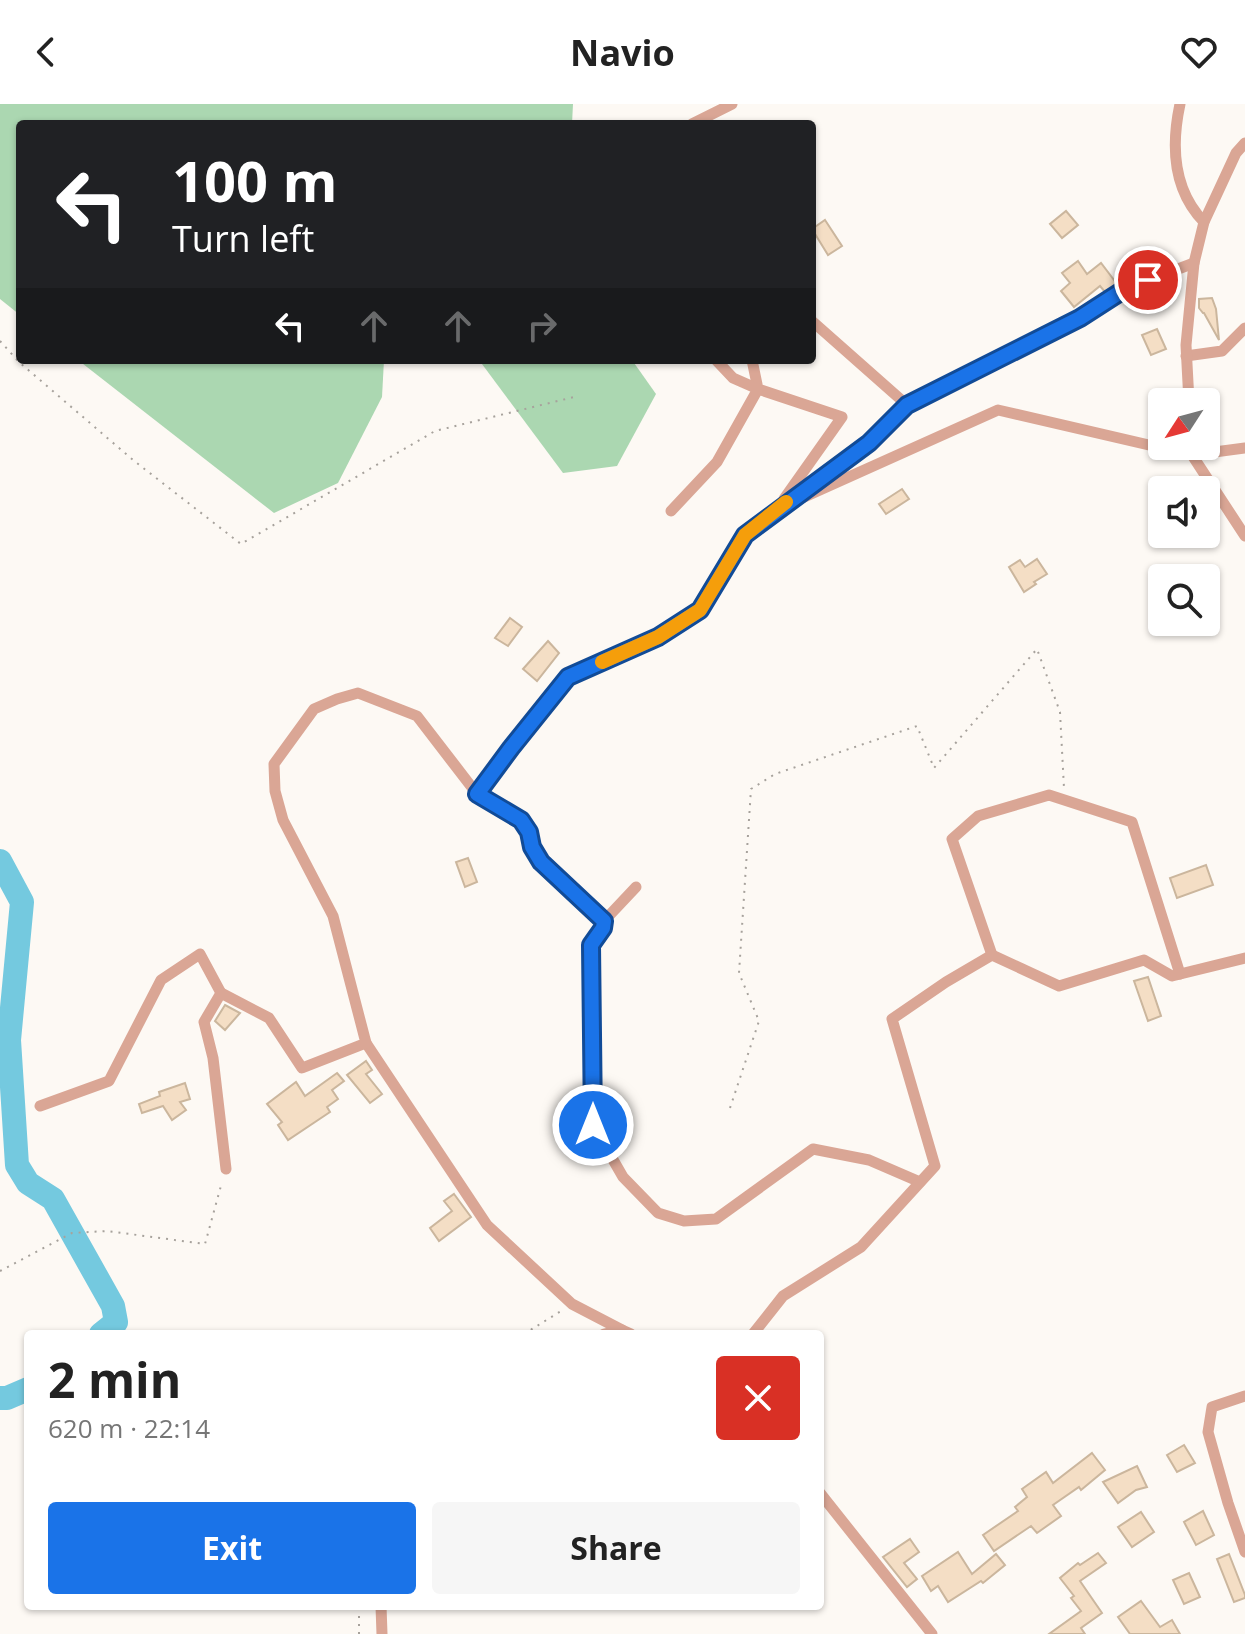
<!DOCTYPE html>
<html lang="en">
<head>
<meta charset="utf-8">
<style>
  body { margin:0; font-family:"Open Sans",sans-serif; background:#f6f6f6; color:#222; height:100vh; display:flex; flex-direction:column; font-size:30px; white-space:nowrap }
  * { box-sizing:border-box; margin:0 }
  p { font-size:26px; color:#767676 }
  .icon { flex:none; width:44px; height:44px; fill:none; stroke:currentColor; stroke-width:2; stroke-linecap:round; stroke-linejoin:round }
  .map { position:relative; flex:1; overflow:hidden }
  .drawer { position:absolute; left:24px; top:1226px; width:800px; height:280px; display:flex; flex-direction:column; background:#fff; border-radius:8px; box-shadow:0 2px 6px #0004 }
  .drawer>* { flex:none }
  .banner { position:absolute; left:16px; top:16px; width:800px; height:244px; border-radius:8px; box-shadow:0 2px 6px #0004; background:#202124; color:#fff; overflow:hidden }
  .needle { width:52px; rotate:234deg }
  .controls { position:absolute; left:1148px; top:284px; display:grid; gap:16px }
  .controls a { display:grid; place-items:center; width:72px; height:72px; border-radius:8px; background:#fff; box-shadow:0 2px 6px #0004; font-size:40px }
  .pin { position:absolute; display:grid; place-items:center; width:68px; height:68px; color:#fff; margin:-34px; border:4px solid #fff; border-radius:50%; box-shadow:0 2px 8px #0007 }
  .me { position:absolute; width:88px; margin:-44px; rotate:0deg; stroke-linejoin:round; filter:drop-shadow(0 0 6px #0008) }
  .turn { display:flex; align-items:center; gap:28px; height:168px; padding:0 24px; font-size:36px }
  .turn .icon { width:104px; height:104px; stroke-width:2.5 }
  .turn b { display:block; font-size:56px; line-height:68px }
  .lanes { display:flex; align-items:center; height:76px; padding:0 24px; background:#0003; justify-content:center; gap:40px; direction:ltr }
  .lanes .off { opacity:.35 }
  .round { display:grid; place-items:center; flex:none; width:84px; height:84px; border-radius:8px; background:#f6f6f6 }
  .headline { display:flex; align-items:center; justify-content:space-between; height:136px; padding:0 24px }
  h1 { font-size:48px; font-weight:700; line-height:60px }
  .button { display:flex; gap:16px; margin-top:auto; padding:16px 24px }
  .button a { flex:1; height:92px; border-radius:8px; background:#1a73e8; color:#fff; font-size:32px; font-weight:700; line-height:92px; text-align:center }
  .button a+a { background:#f6f6f6; color:#222 }
  header { display:flex; justify-content:space-between; align-items:center; height:104px; padding:0 24px; background:#fff; font-size:36px; font-weight:700 }
  .map>svg:first-child { display:block }
  .green { fill:#abd7b1 }
  .lines { fill:none; stroke-linecap:round; stroke-linejoin:round }
  .river { stroke:#74c9df; stroke-width:24 }
  .building { fill:#f4dec5; stroke:#cbb69d; stroke-width:2 }
  .path { stroke:#a7a29c; stroke-width:2; stroke-dasharray:2 6; stroke-linecap:butt }
  .minor { stroke:#daa695; stroke-width:11 }
  .route-casing { stroke:#114b97; stroke-width:20 }
  .route { stroke:#1a73e8; stroke-width:14 }
  .slow { stroke:#f59e0b; stroke-width:14 }
</style>
</head>
<body>
<header><svg class="icon" aria-label="back" viewBox="0 0 24 24"><path d="M15 5l-7 7 7 7"/></svg>Navio<svg class="icon" aria-label="heart" viewBox="0 0 24 24"><path d="M12 20l-8-8c-3-5 5-10 8-4 3-6 11-1 8 4z"/></svg></header>
<div class="map">
<svg width="1245" height="1530" viewBox="0 0 1245 1530">
  <rect width="100%" height="100%" fill="#fdf9f4"/>
  <g class="green">
    <path d="M 0,0 L 573,0 L 572,20 L 20,20 L 20,211 L 0,195 Z"/>
    <path d="M 78,256 L 384,256 L 382,293 L 338,379 L 274,409 Z"/>
    <path d="M 479,256 L 632,256 L 656,290 L 617,362 L 563,369 Z"/>
  </g>
  <g class="lines">
    <g class="river">
      <path d="M 0,757 L 22,798 L 9,936 L 17,1061 L 28,1079 L 53,1095 L 113,1202 L 116,1218 L 101,1230"/>
      <path d="M 0,1294 L 7,1294 L 28,1285"/>
    </g>
  </g>
  <g class="building">
    <path d="M 1066,107 L 1078,121 L 1062,134 L 1050,120 Z"/>
    <path d="M 825,116 L 842,142 L 828,151 L 812,125 Z"/>
    <path d="M 1078,157 L 1087,170 L 1101,159 L 1117,180 L 1105,188 L 1100,182 L 1074,203 L 1061,187 L 1070,179 L 1062,169 Z"/>
    <path d="M 1212,194 L 1216,205 L 1219,236 L 1204,209 L 1203,209 L 1199,204 L 1199,195 Z"/>
    <path d="M 1157,225 L 1166,245 L 1151,251 L 1142,231 Z"/>
    <path d="M 902,385 L 909,395 L 886,410 L 879,400 Z"/>
    <path d="M 1037,455 L 1047,470 L 1034,478 L 1036,480 L 1024,488 L 1009,463 L 1020,456 L 1025,463 Z"/>
    <path d="M 510,514 L 522,523 L 508,542 L 495,534 Z"/>
    <path d="M 548,537 L 559,549 L 537,577 L 523,565 Z"/>
    <path d="M 468,754 L 477,778 L 465,783 L 456,758 Z"/>
    <path d="M 1206,761 L 1213,781 L 1177,794 L 1170,774 Z"/>
    <path d="M 1148,873 L 1161,912 L 1148,917 L 1134,877 Z"/>
    <path d="M 225,901 L 240,909 L 225,926 L 215,917 Z"/>
    <path d="M 366,957 L 372,966 L 366,970 L 382,990 L 370,999 L 347,971 Z"/>
    <path d="M 337,969 L 344,977 L 332,986 L 338,995 L 327,1003 L 330,1008 L 288,1036 L 278,1021 L 282,1018 L 267,1000 L 296,978 L 305,992 Z"/>
    <path d="M 185,979 L 190,995 L 180,998 L 186,1006 L 172,1016 L 163,1002 L 142,1009 L 139,1000 L 160,992 L 159,988 Z"/>
    <path d="M 454,1090 L 471,1113 L 439,1137 L 430,1124 L 452,1107 L 444,1097 Z"/>
    <path d="M 1184,1341 L 1195,1359 L 1177,1368 L 1167,1351 Z"/>
    <path d="M 1092,1349 L 1105,1366 L 1081,1386 L 1079,1383 L 1053,1401 L 1061,1412 L 1037,1429 L 1031,1422 L 994,1447 L 983,1431 L 1018,1407 L 1015,1403 L 1027,1393 L 1022,1385 L 1046,1368 L 1053,1379 Z"/>
    <path d="M 1137,1362 L 1147,1383 L 1136,1386 L 1118,1399 L 1103,1378 Z"/>
    <path d="M 1203,1407 L 1214,1431 L 1196,1441 L 1184,1418 Z"/>
    <path d="M 1141,1408 L 1154,1428 L 1132,1443 L 1118,1423 Z"/>
    <path d="M 910,1435 L 919,1448 L 904,1459 L 917,1475 L 907,1483 L 883,1453 Z"/>
    <path d="M 958,1448 L 972,1470 L 996,1450 L 1005,1461 L 983,1479 L 981,1477 L 948,1498 L 938,1482 L 931,1487 L 922,1472 Z"/>
    <path d="M 1098,1449 L 1106,1459 L 1080,1477 L 1102,1509 L 1081,1524 L 1085,1530 L 1049,1530 L 1081,1507 L 1071,1494 L 1074,1492 L 1060,1474 L 1078,1459 L 1080,1461 Z"/>
    <path d="M 1229,1450 L 1245,1491 L 1245,1494 L 1234,1498 L 1217,1455 Z"/>
    <path d="M 1189,1469 L 1200,1493 L 1184,1500 L 1173,1476 Z"/>
    <path d="M 1141,1497 L 1160,1523 L 1172,1516 L 1180,1530 L 1130,1530 L 1118,1513 Z"/>
  </g>
  <g class="lines">
    <g class="path">
      <path d="M 0,237 L 19,258 L 133,356 L 241,440 L 435,327 L 574,293"/>
      <path d="M 730,1004 L 759,917 L 739,869 L 751,685 L 775,670 L 917,622 L 934,664 L 1037,545 L 1060,608 L 1064,684"/>
      <path d="M 0,1167 L 72,1129 L 107,1127 L 205,1140 L 222,1078"/>
      <path d="M 524,1230 L 561,1207"/>
      <path d="M 359,1530 L 359,1502"/>
    </g>
    <g class="minor">
      <path d="M 1180,0 C 1171,42 1173,86 1204,118"/>
      <path d="M 692,20 L 732,0"/>
      <path d="M 812,217 L 907,301"/>
      <path d="M 1186,252 L 1222,247 L 1245,224"/>
      <path d="M 752,256 L 758,285 L 842,313 L 784,395"/>
      <path d="M 1189,298 L 1186,241 L 1194,159 L 1204,118 L 1236,49 L 1245,39"/>
      <path d="M 1191,342 L 1192,351 L 1245,432"/>
      <path d="M 802,394 L 998,306 L 1192,351 L 1245,344"/>
      <path d="M 671,407 L 717,358 L 758,285 L 733,274 L 716,256"/>
      <path d="M 636,783 L 604,817 L 541,758 L 532,743 L 529,728 L 521,716 L 477,690 L 511,644 L 568,573 L 658,533 L 700,506 L 745,431 L 778,404 L 869,339 L 907,301 L 1080,214 L 1125,185 L 1194,159"/>
      <path d="M 604,817 L 603,824 L 591,841 L 593,1021 L 623,1073 L 658,1109 L 684,1117 L 716,1115 L 813,1045 L 869,1056 L 920,1078"/>
      <path d="M 992,851 L 952,735 L 978,712 L 1049,691 L 1132,718 L 1180,870"/>
      <path d="M 366,939 L 487,1121 L 572,1200 L 622,1226"/>
      <path d="M 40,1002 L 109,977 L 161,876 L 200,850 L 221,889"/>
      <path d="M 226,1065 L 213,954 L 204,918 L 221,889 L 269,914 L 302,964 L 366,939 L 333,812 L 283,716 L 275,687 L 274,660 L 314,605 L 337,595 L 358,589 L 417,612 L 477,690"/>
      <path d="M 604,1230 L 622,1226 L 631,1230"/>
      <path d="M 753,1230 L 783,1192 L 861,1143 L 935,1062 L 892,915 L 946,878 L 992,851 L 1059,882 L 1144,856 L 1172,872 L 1245,854"/>
      <path d="M 1245,1292 L 1212,1303 L 1208,1328 L 1228,1399 L 1245,1448"/>
      <path d="M 820,1389 L 932,1530"/>
      <path d="M 381,1502 L 382,1530"/>
    </g>
  </g>
  <g class="lines">
    <g class="route-casing">
      <path id="route" d="M 593,1021 L 591,841 L 603,824 L 604,817 L 541,758 L 532,743 L 529,728 L 521,716 L 477,690 L 511,644 L 568,573 L 658,533 L 700,506 L 745,431 L 869,339 L 907,301 L 1080,214 L 1125,185 L 1148,176"/>
    </g>
    <use href="#route" class="route"/>
    <path class="slow" d="M 602,558 L 658,533 L 700,506 L 745,431 L 786,398"/>
  </g>
</svg>
<div class="controls">
<a><svg class="needle" viewBox="-14 -14 28 28"><path d="M0-13l5 13h-10z" fill="#e53935"/><path d="M0 13l5-13h-10z" fill="#767676"/></svg></a>
<a><svg class="icon" aria-label="sound" viewBox="0 0 24 24"><path d="M4 9h4l5-4v14l-5-4H4zM17 9q2 3 0 6"/></svg></a>
<a><svg class="icon" aria-label="search" viewBox="0 0 24 24"><circle cx="10" cy="10" r="6"/><path d="M15 15l6 6"/></svg></a>
</div>
<div class="pin" style="left:1148px;top:176px;background:#d93025"><svg class="icon" aria-label="arrive" viewBox="0 0 24 24"><path d="M6 21V4h12l-3 4 3 4H6"/></svg></div>
<svg class="me" style="left:593px;top:1021px" viewBox="-20 -20 40 40"><circle r="17" fill="#1a73e8" stroke="#fff" stroke-width="3"/><path d="M0-11L8 9 0 5-8 9z" fill="#fff"/></svg>
<div class="banner">
<div class="turn"><svg class="icon" aria-label="left" viewBox="0 0 24 24"><path d="M17 20v-9H6M10 6l-5 5 5 5"/></svg><div><b>100 m</b>Turn left</div></div>
<div class="lanes"><svg class="icon" aria-label="left" viewBox="0 0 24 24"><path d="M17 20v-9H6M10 6l-5 5 5 5"/></svg><svg class="icon off" aria-label="ahead" viewBox="0 0 24 24"><path d="M12 20V5M6 11l6-6 6 6"/></svg><svg class="icon off" aria-label="ahead" viewBox="0 0 24 24"><path d="M12 20V5M6 11l6-6 6 6"/></svg><svg class="icon off" aria-label="right" viewBox="0 0 24 24"><path d="M7 20v-9h11M14 6l5 5-5 5"/></svg></div>
</div>
<section class="drawer">
<div class="headline"><div><h1>2 min</h1><p>620 m · 22:14</p></div><a class="round" style="background:#d93025;color:#fff"><svg class="icon" aria-label="close" viewBox="0 0 24 24"><path d="M6 6l12 12M18 6L6 18"/></svg></a></div>
<div class="button"><a>Exit</a><a>Share</a></div>
</section>
</div>
</body>
</html>
